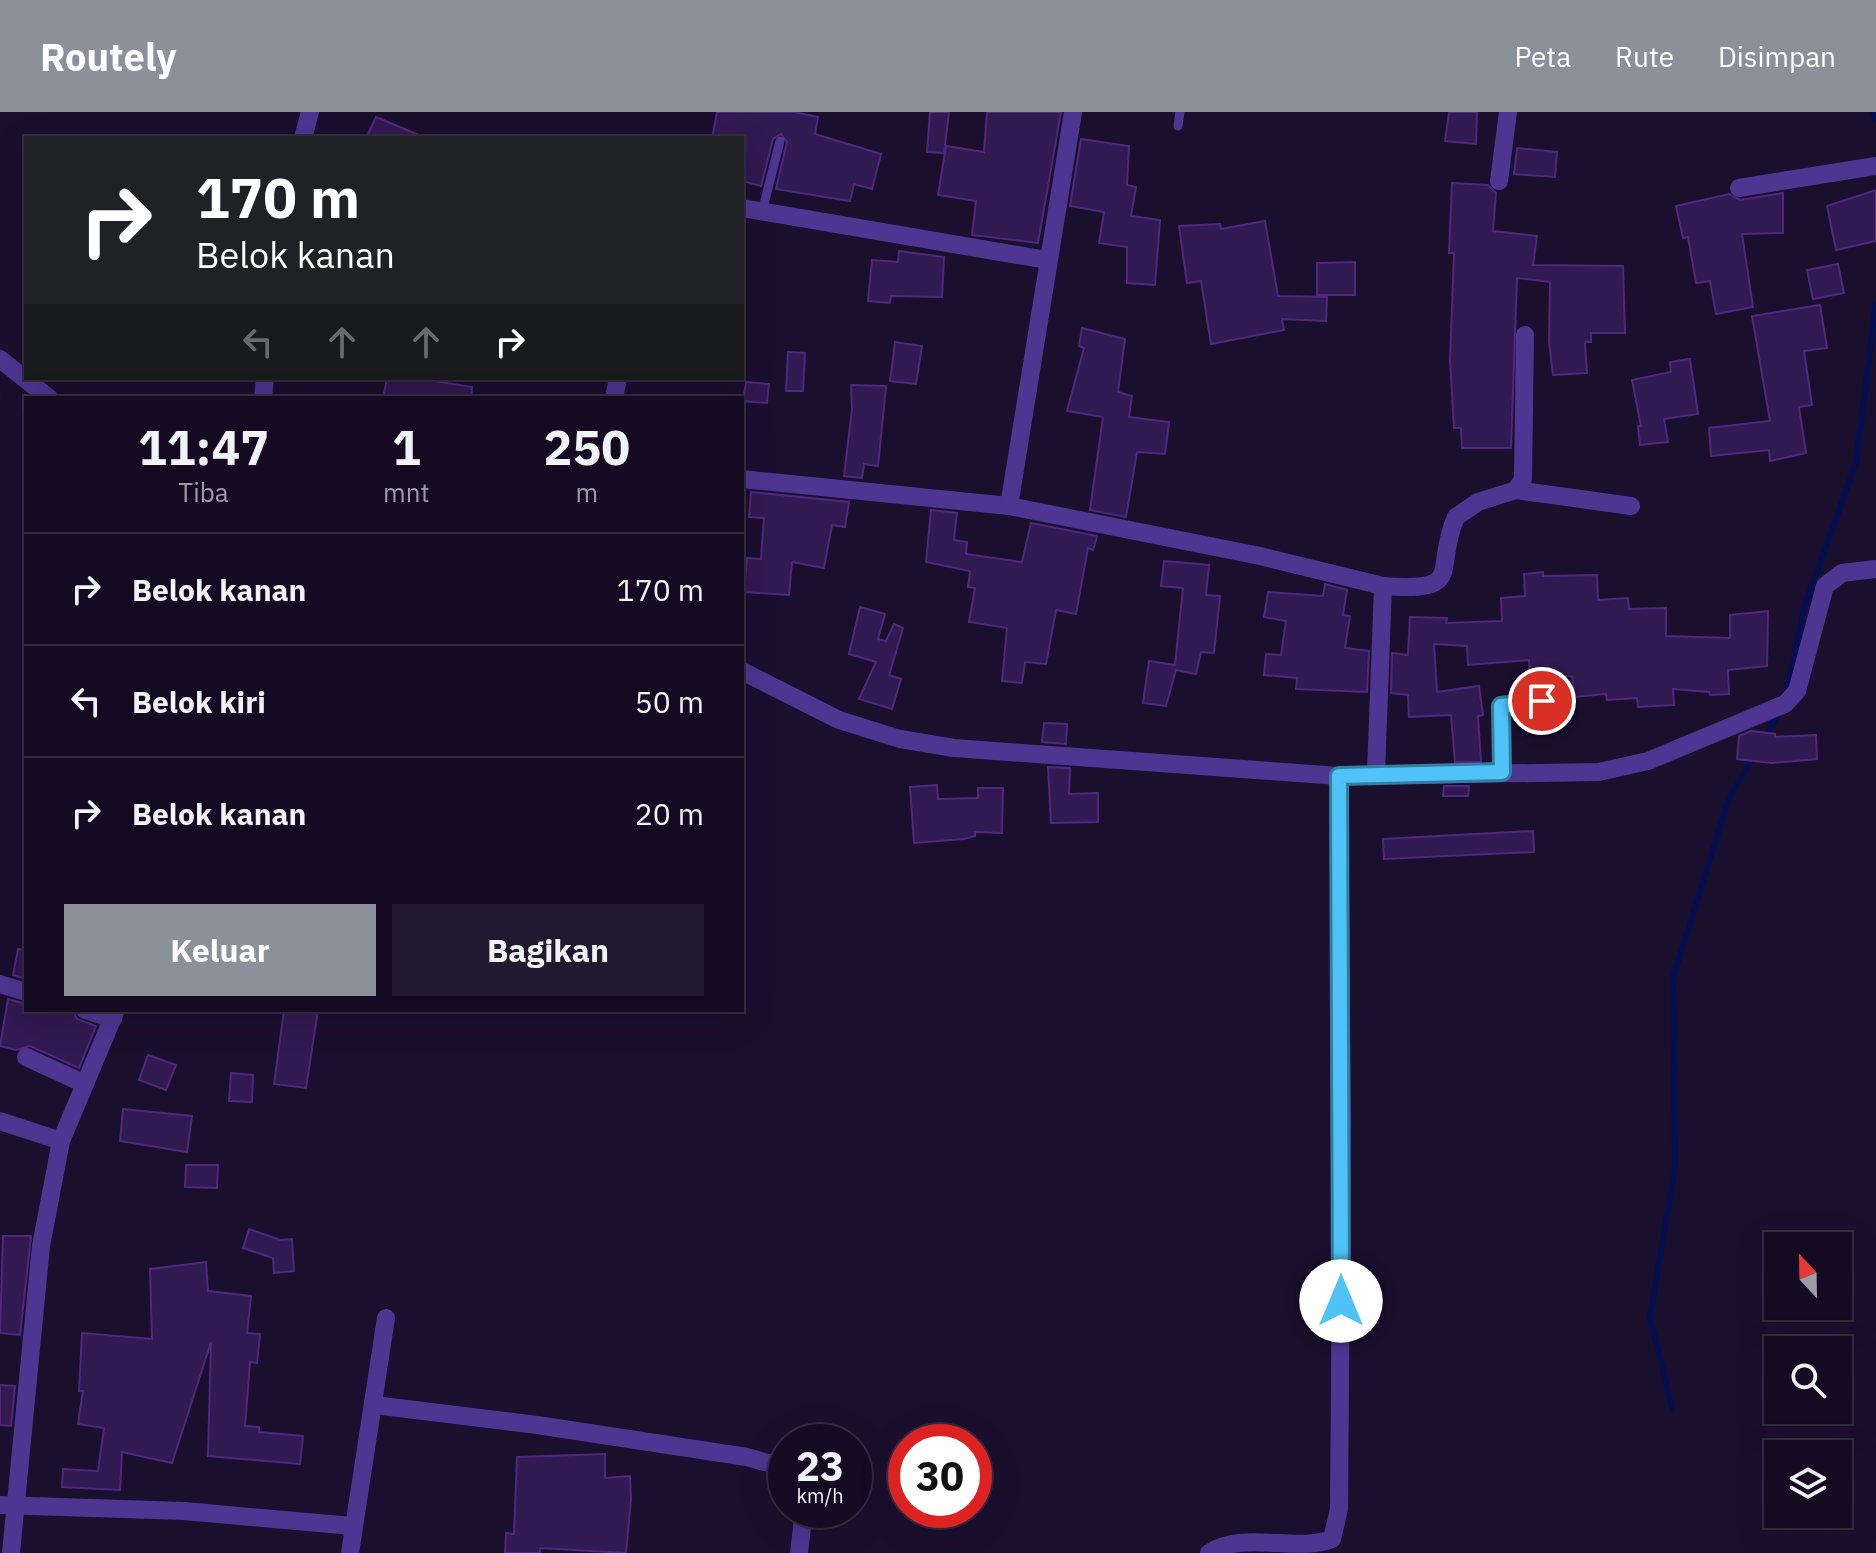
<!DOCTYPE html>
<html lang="id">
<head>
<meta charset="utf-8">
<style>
  body { margin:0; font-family:"IBM Plex Sans",sans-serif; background:#21192f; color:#f1f3f6; height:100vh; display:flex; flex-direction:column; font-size:30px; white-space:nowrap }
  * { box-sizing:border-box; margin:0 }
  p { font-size:26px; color:#9d9ba5 }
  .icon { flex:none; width:44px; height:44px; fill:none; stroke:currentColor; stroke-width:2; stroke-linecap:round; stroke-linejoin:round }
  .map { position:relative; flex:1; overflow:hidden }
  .drawer { position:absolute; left:24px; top:284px; width:720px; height:616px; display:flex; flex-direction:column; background:#140b22; border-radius:0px; box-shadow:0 8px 32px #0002,0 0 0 2px #332b40 }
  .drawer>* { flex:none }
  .banner { position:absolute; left:24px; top:24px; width:720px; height:244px; border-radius:0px; box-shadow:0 8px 32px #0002,0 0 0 2px #332b40; background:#202124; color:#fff; overflow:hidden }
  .needle { width:52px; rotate:338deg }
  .controls { position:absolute; left:1764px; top:1120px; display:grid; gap:16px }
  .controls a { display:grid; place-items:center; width:88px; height:88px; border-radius:0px; background:#140b22; box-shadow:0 8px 32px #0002,0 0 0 2px #332b40; font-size:40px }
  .speed { position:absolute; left:768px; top:1312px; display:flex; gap:16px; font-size:40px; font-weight:700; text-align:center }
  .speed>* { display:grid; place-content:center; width:104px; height:104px; border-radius:50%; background:#140b22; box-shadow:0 8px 32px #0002,0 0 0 2px #332b40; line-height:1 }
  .speed small { font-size:20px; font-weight:400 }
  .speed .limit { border:12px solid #d22; background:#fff; color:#111 }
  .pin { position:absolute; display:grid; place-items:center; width:68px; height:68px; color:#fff; margin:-34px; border:4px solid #fff; border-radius:50%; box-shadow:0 2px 8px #0007 }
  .me { position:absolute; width:88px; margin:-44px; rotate:0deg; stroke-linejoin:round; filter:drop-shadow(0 0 6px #0008) }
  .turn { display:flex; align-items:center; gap:28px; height:168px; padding:0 40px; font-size:36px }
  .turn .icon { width:104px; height:104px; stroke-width:2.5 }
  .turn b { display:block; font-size:56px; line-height:68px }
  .lanes { display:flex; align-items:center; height:76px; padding:0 40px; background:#0003; justify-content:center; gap:40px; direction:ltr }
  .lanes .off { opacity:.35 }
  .eta { display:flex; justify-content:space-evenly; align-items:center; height:136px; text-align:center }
  .eta b { font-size:48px; font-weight:800; line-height:56px }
  .action { display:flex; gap:16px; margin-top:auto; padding:16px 40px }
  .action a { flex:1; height:92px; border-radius:0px; background:#8c9099; color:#fff; font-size:32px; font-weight:800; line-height:92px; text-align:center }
  .action a+a { background:#21192f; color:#f1f3f6 }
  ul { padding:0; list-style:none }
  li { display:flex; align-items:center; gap:24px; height:112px; padding:0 40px; border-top:2px solid #332b40 }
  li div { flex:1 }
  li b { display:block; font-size:30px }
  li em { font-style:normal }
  header { display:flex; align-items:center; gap:48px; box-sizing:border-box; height:112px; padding:0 40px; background:#8c9099; color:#fff }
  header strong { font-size:38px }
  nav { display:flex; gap:44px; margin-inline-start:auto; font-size:28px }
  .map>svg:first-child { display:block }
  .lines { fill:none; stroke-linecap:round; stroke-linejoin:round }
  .stream { stroke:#050f50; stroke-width:6 }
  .building { fill:#311951; stroke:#4e287f; stroke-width:2 }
  .service { stroke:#4e3591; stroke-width:9 }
  .minor { stroke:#4e3591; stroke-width:18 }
  .route-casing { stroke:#337fa1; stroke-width:20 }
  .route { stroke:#4fc3f7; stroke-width:14 }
</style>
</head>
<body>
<header>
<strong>Routely</strong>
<nav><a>Peta</a><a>Rute</a><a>Disimpan</a></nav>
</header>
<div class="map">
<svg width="1876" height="1441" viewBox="0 0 1876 1441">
  <rect width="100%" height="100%" fill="#1b0f2e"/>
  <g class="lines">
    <g class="stream">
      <path d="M 1872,0 L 1876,7"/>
      <path d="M 1787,581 L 1805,493 L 1856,351 L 1876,192"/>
      <path d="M 1764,627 L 1780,599"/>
      <path d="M 1672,1296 L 1650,1205 L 1675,1057 L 1673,866 L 1729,686 L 1754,644"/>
    </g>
  </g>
  <g class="building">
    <path d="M 717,0 L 794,0 L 818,5 L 815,22 L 881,42 L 872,77 L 854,72 L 850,89 L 776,77 L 787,30 L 781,22 L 773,27 L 761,74 L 742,69 L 742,26 L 712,26 Z"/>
    <path d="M 930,0 L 949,0 L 944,41 L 927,40 Z"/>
    <path d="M 987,0 L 1061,0 L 1038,131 L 972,123 L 976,89 L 938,83 L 946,34 L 984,40 Z"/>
    <path d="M 1449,0 L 1477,0 L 1476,32 L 1445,29 Z"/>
    <path d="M 376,5 L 426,26 L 377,26 L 368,22 Z"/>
    <path d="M 1081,27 L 1129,34 L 1127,73 L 1136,75 L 1131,104 L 1160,108 L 1155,173 L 1127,171 L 1127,135 L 1099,131 L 1104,100 L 1070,94 Z"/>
    <path d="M 1517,36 L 1557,40 L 1555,65 L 1514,62 Z"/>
    <path d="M 1452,71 L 1488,73 L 1496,81 L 1493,119 L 1537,124 L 1533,153 L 1623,154 L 1625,221 L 1591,221 L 1591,230 L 1585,230 L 1587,261 L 1553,263 L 1549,230 L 1550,170 L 1517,166 L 1511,336 L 1462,336 L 1461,316 L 1454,316 L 1450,248 L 1454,141 L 1449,141 Z"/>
    <path d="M 1876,78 L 1876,129 L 1836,138 L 1827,94 Z"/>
    <path d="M 1783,81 L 1783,121 L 1742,122 L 1753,195 L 1716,202 L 1710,169 L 1696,171 L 1688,125 L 1683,126 L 1676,94 L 1729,82 L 1740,88 Z"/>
    <path d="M 1265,109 L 1278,184 L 1327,185 L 1326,209 L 1282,207 L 1284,218 L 1211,232 L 1201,169 L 1187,171 L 1179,114 L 1220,112 L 1221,117 Z"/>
    <path d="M 899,139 L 944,145 L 942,185 L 891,184 L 890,191 L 868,189 L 872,148 L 898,150 Z"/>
    <path d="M 1355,150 L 1355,183 L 1317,183 L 1317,151 Z"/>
    <path d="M 1838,152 L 1844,181 L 1813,187 L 1807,158 Z"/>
    <path d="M 1820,193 L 1827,236 L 1804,239 L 1812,293 L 1799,295 L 1806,341 L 1770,349 L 1769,338 L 1711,344 L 1709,316 L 1770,309 L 1752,204 Z"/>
    <path d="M 1082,216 L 1125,227 L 1118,280 L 1132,284 L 1129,305 L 1169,310 L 1165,342 L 1137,340 L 1126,405 L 1090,398 L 1103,305 L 1067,299 L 1084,236 L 1079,234 Z"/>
    <path d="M 895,230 L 922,234 L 916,272 L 890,269 Z"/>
    <path d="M 788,240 L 805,241 L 803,279 L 786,279 Z"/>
    <path d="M 1690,247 L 1698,302 L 1664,307 L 1668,330 L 1640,333 L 1638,314 L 1641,314 L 1632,268 L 1671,260 L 1670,250 Z"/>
    <path d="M 387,266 L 416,266 L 472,275 L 471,286 L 383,286 Z"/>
    <path d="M 746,270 L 769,272 L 767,291 L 743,289 Z"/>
    <path d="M 851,273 L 886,274 L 878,354 L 864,352 L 862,366 L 844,364 L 852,297 Z"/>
    <path d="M 751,380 L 849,390 L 845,415 L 832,413 L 824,456 L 792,450 L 789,483 L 744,480 L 747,446 L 761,447 L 764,406 L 749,405 Z"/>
    <path d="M 931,398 L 957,401 L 954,428 L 967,430 L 966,442 L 1022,450 L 1031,411 L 1097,424 L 1093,438 L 1088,436 L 1076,502 L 1056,498 L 1046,552 L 1025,550 L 1022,571 L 1002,569 L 1007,516 L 969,510 L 975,476 L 968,475 L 970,459 L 926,450 Z"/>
    <path d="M 1164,449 L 1209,453 L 1206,483 L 1220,484 L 1214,541 L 1201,540 L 1196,562 L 1176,558 L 1166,594 L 1143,591 L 1149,549 L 1175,553 L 1183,476 L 1161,474 Z"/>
    <path d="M 1543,460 L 1543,464 L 1597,463 L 1598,488 L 1628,486 L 1629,497 L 1666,496 L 1666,524 L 1730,526 L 1730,503 L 1768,499 L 1767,554 L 1728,558 L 1729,582 L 1710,583 L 1709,580 L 1673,577 L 1674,593 L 1638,595 L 1637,586 L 1607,588 L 1606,582 L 1575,585 L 1572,564 L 1530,567 L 1529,548 L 1468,553 L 1467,534 L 1434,532 L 1437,580 L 1479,574 L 1483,603 L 1478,604 L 1481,650 L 1455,650 L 1451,603 L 1409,605 L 1408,583 L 1391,581 L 1392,541 L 1408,543 L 1410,505 L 1447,506 L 1446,511 L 1502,509 L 1501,486 L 1525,484 L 1524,462 Z"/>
    <path d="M 1325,472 L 1347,478 L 1343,503 L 1350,504 L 1345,536 L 1369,539 L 1367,580 L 1296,577 L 1297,566 L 1264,563 L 1266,542 L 1281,543 L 1286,509 L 1264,505 L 1268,480 L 1323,484 Z"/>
    <path d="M 860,495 L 885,502 L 878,527 L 886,529 L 894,512 L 903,516 L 889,563 L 901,567 L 892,597 L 859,587 L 876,550 L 849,542 Z"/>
    <path d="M 1044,611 L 1067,612 L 1066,632 L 1042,630 Z"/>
    <path d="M 1751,619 L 1775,622 L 1775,625 L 1816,623 L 1817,647 L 1772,651 L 1737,647 L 1739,624 Z"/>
    <path d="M 1048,655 L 1070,656 L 1069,682 L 1098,681 L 1098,710 L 1051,711 Z"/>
    <path d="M 937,673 L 938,687 L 978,686 L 978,676 L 1003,676 L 1002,721 L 975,720 L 975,724 L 964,727 L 914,731 L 910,675 Z"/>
    <path d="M 1444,674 L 1469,674 L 1468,684 L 1443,684 Z"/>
    <path d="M 1533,719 L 1534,740 L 1384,747 L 1383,727 Z"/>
    <path d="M 18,837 L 26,838 L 26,867 L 13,863 Z"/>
    <path d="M 8,887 L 26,892 L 26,898 L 73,899 L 77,907 L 96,914 L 79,956 L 30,934 L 16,938 L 0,934 Z"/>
    <path d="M 284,898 L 318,898 L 306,976 L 274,972 Z"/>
    <path d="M 148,943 L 176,953 L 166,978 L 139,968 Z"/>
    <path d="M 231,961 L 253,963 L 252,990 L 229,989 Z"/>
    <path d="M 123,997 L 192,1004 L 187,1040 L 120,1029 Z"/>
    <path d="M 186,1053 L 218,1053 L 217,1076 L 185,1075 Z"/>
    <path d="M 249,1117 L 280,1128 L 292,1127 L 294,1159 L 274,1161 L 273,1146 L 243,1136 Z"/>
    <path d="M 3,1124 L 31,1124 L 20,1223 L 0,1221 Z"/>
    <path d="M 206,1150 L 208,1179 L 251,1184 L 247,1221 L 260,1222 L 257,1251 L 250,1250 L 245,1314 L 259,1315 L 259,1320 L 303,1324 L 300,1352 L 208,1344 L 211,1230 L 172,1351 L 122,1340 L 120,1378 L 62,1375 L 63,1357 L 98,1359 L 104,1316 L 78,1312 L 83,1279 L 79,1279 L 82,1221 L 152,1227 L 150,1157 Z"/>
    <path d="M 0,1273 L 15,1274 L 11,1314 L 0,1313 Z"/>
    <path d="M 605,1342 L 605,1366 L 630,1364 L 631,1387 L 626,1441 L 540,1436 L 540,1441 L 505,1441 L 506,1421 L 514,1422 L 517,1345 Z"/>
  </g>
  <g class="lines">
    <g class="service">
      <path d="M 1178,14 L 1180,0"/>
      <path d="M 762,100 L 780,29"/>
      <path d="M 1502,660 L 1501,594 L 1568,588"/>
    </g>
    <g class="minor">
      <path d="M 303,26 L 310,0"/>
      <path d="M 1499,69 L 1508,0"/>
      <path d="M 1739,76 L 1876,54"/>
      <path d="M 742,96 L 1047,148"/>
      <path d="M 0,247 L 49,286"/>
      <path d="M 263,286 L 265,266"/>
      <path d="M 614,286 L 618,266"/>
      <path d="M 742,367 L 1009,394 L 1260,444 L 1383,474 L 1376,661"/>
      <path d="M 1516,378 L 1631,394"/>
      <path d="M 1009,394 L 1073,0"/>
      <path d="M 1383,474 C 1468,480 1432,459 1456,405 L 1478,390 L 1516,378 L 1523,367 L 1525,223"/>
      <path d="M 742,559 L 839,608 L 900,627 L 954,636 L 1339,664 L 1599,660 L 1648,649 L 1785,592 L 1797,579 L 1825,474 L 1842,461 L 1876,457"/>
      <path d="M 0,872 L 26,880"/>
      <path d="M 85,898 L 113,907"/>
      <path d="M 26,945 L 85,972"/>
      <path d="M 0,1009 L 61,1029"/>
      <path d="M 374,1293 L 537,1313 L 747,1345 L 786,1356"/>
      <path d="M 0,1393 L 184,1399 L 352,1414"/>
      <path d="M 11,1441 L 41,1134 L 61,1029 L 116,898"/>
      <path d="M 350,1441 L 386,1206"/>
      <path d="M 799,1441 L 804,1398"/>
      <path d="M 1209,1441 C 1244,1418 1295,1441 1332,1427 L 1339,1397 L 1342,1011 L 1339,664"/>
    </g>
  </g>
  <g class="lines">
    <g class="route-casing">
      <path id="route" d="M 1341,1189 L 1339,664 L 1502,660 L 1501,594 L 1542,589"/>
    </g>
    <use href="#route" class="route"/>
  </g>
</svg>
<div class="controls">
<a><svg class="needle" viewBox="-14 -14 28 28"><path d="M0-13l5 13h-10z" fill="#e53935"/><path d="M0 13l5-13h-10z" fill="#9d9ba5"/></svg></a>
<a><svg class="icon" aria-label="search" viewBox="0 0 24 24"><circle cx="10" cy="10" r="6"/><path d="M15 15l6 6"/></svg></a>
<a><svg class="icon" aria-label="layers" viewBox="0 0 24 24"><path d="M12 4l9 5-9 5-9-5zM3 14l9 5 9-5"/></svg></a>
</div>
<div class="speed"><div>23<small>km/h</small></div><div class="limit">30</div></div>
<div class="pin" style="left:1542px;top:589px;background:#d93025"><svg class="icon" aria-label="arrive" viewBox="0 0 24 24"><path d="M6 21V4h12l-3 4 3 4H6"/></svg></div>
<svg class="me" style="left:1341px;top:1189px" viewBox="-20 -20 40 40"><circle r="19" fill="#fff"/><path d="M0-13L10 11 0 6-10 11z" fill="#4fc3f7"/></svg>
<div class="banner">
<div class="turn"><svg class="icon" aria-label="right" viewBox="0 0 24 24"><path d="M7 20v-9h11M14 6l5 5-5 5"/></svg><div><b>170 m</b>Belok kanan</div></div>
<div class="lanes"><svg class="icon off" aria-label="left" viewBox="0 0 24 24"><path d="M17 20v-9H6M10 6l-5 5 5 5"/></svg><svg class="icon off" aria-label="ahead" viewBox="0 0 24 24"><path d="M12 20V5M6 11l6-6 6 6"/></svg><svg class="icon off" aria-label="ahead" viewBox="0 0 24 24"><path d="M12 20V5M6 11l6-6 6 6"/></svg><svg class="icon" aria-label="right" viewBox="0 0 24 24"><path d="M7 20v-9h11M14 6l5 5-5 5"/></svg></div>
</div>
<section class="drawer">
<div class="eta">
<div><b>11:47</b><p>Tiba</p></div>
<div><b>1</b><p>mnt</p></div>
<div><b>250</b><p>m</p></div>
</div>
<ul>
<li><svg class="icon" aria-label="right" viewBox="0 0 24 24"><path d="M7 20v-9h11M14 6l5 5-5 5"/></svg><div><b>Belok kanan</b></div><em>170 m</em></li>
<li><svg class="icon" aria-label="left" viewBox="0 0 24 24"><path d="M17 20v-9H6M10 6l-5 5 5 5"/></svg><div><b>Belok kiri</b></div><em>50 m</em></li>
<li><svg class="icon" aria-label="right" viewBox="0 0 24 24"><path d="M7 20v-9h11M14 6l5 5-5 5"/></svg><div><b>Belok kanan</b></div><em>20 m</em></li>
</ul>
<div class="action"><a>Keluar</a><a>Bagikan</a></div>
</section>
</div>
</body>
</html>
